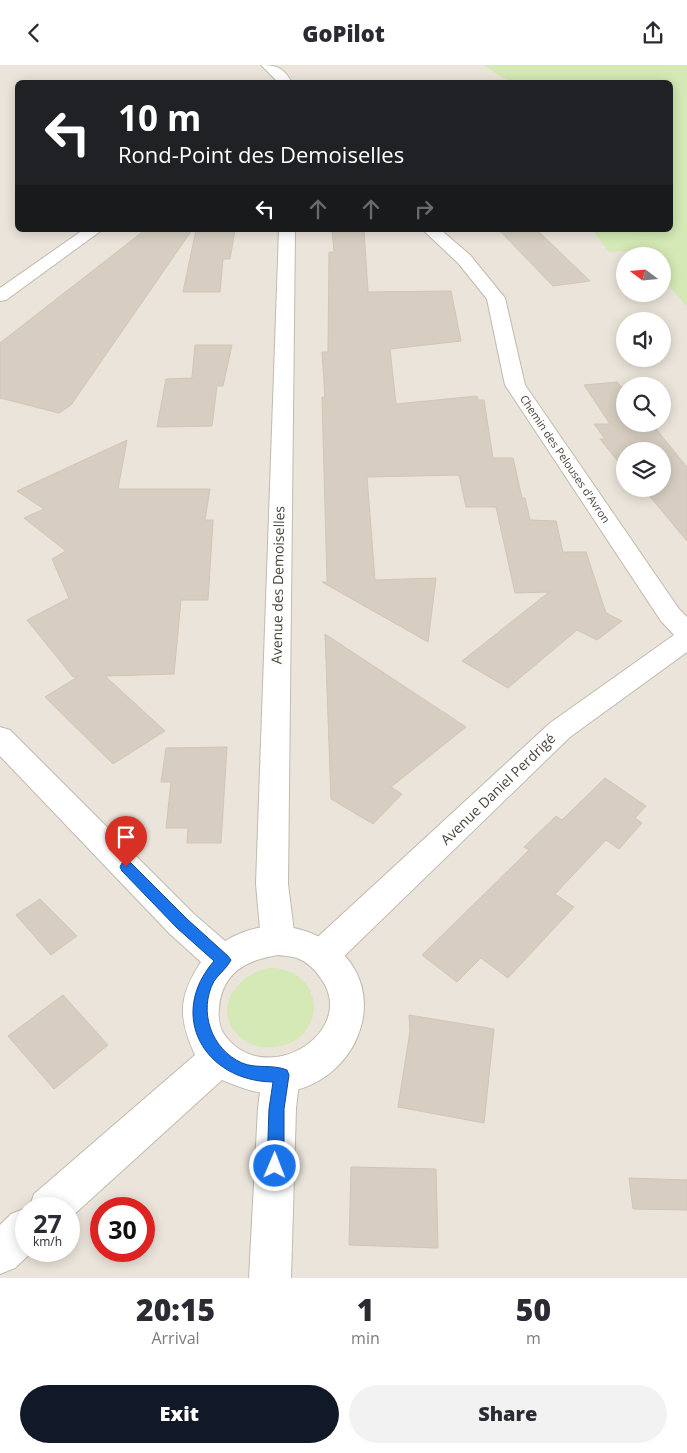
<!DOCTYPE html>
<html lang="en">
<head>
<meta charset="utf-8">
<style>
  body { margin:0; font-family:"Open Sans",sans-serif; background:#f2f2f3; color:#2b2b33; height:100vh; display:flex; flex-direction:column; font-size:19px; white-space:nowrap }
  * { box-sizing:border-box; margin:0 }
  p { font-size:16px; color:#7c7c81 }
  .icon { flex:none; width:28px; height:28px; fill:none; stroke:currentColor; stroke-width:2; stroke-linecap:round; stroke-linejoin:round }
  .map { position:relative; height:1213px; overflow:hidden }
  .sheet { display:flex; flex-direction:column; background:#fff; flex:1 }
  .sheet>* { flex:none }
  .banner { position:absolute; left:15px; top:15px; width:658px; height:152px; border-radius:8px; box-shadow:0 2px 12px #0003; background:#202124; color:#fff; overflow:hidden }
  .needle { width:32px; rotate:286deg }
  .fabs { position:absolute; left:616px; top:182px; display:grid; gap:10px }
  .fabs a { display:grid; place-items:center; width:55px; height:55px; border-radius:50%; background:#fff; box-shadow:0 2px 12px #0003; font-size:25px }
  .speed { position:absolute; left:15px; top:1132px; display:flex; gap:10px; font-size:25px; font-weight:700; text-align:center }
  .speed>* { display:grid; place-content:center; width:65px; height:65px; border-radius:50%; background:#fff; box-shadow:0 2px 12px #0003; line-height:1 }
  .speed small { font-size:12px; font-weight:400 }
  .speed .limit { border:8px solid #d22; background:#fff; color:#111 }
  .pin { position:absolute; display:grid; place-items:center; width:42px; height:42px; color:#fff; margin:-51px -21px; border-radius:50% 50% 50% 0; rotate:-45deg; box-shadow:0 0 5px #0007 }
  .pin .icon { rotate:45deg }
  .me { position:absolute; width:55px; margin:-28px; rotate:1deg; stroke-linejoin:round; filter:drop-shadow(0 0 4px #0008) }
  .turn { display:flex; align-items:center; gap:18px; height:105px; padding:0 20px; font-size:22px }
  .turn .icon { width:65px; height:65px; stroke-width:2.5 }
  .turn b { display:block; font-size:35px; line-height:42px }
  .lanes { display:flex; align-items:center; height:48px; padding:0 20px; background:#0003; justify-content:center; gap:25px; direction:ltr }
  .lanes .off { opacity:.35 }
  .eta { display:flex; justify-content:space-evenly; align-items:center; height:85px; text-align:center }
  .eta b { font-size:30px; font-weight:800; line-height:35px }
  .cta { display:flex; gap:10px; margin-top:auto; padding:10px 20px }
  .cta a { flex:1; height:58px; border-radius:30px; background:#111827; color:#fff; font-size:20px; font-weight:800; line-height:58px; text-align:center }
  .cta a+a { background:#f2f2f3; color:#2b2b33 }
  header { display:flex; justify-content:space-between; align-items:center; height:65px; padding:0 20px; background:#fff; font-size:22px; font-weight:800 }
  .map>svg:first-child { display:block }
  .residential { fill:#eae4da; fill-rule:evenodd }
  .green { fill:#d4e9b5 }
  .building { fill:#d7cec1; stroke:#d2c5b4 }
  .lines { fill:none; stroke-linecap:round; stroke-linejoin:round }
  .minor-casing { stroke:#c1baae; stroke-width:2 }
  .tertiary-casing { stroke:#c1baae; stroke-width:2 }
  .minor { fill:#fff; fill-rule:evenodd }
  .tertiary { fill:#fff; fill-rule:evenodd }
  .route { fill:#1a73e8; stroke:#114b97 }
  .labels { text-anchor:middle; stroke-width:4; stroke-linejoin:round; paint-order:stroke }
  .far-street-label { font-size:11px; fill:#4a4339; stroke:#fff }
  .street-label { font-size:14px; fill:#4a4339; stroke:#fff }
</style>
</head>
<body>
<header><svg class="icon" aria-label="back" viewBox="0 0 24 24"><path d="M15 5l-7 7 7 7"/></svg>GoPilot<svg class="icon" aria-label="share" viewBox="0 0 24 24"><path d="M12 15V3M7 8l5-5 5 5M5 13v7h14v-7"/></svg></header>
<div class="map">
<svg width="687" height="1213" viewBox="0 0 687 1213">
  <rect width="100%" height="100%" fill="#f6f2ec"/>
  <path class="residential" d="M 0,0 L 483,0 L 509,17 L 18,18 L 18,165 L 592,165 L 609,187 L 635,186 L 640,191 L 625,191 L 625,229 L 662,229 L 663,215 L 687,242 L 687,1213 L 0,1213 ZM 625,256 L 662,256 L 662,294 L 625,294 ZM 625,321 L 662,321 L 662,359 L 625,359 ZM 625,386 L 662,386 L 662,424 L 625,424 ZM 26,1144 L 69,1144 L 69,1186 L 26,1186 ZM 101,1144 L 144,1144 L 144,1186 L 101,1186 Z"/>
  <g class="green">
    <path d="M 483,0 L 687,0 L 687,242 L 663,215 L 662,191 L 640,191 L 635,186 L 609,187 L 592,165 L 670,165 L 670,18 L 509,17 Z"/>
    <path d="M 269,903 C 328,903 328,978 273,982 C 262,983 252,981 244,975 C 209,949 234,910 269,903 Z"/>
  </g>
  <g class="building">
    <path d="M 145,165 L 192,165 L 71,340 L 59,348 L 0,333 L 0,278 Z"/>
    <path d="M 196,165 L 235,165 L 230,194 L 223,194 L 220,227 L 183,227 Z"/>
    <path d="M 332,165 L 364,165 L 368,227 L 451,226 L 461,276 L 390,284 L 396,339 L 477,331 L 478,335 L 484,335 L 493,393 L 513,393 L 522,433 L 525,433 L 530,455 L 556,456 L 563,487 L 586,487 L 606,548 L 622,556 L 597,575 L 577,565 L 508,623 L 462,596 L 549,527 L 515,528 L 496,442 L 466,442 L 459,410 L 367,412 L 375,515 L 436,513 L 428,577 L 322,517 L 327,517 L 322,332 L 325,332 L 322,287 L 328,287 L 329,187 L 334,187 Z"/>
    <path d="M 499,165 L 537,165 L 590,216 L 553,221 Z"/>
    <path d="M 195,280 L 232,280 L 223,321 L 217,321 L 212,361 L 157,362 L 166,314 L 192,313 Z"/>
    <path d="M 617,317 L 625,326 L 625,359 L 652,359 L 687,402 L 687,476 L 647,428 L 644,429 L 640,424 L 662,424 L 662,386 L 625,386 L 625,405 L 600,374 L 605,374 L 594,359 L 610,359 L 584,320 Z"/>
    <path d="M 127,375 L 118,424 L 210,424 L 205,455 L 213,455 L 208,535 L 181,535 L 174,609 L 105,611 L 165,666 L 113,699 L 45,632 L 79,611 L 73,612 L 27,555 L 69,533 L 52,494 L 66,486 L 24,453 L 44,444 L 17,426 Z"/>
    <path d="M 325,569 L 466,662 L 391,722 L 402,729 L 373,759 L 331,734 Z"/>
    <path d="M 227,682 L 221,778 L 187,778 L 188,763 L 166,763 L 171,717 L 161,717 L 166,683 Z"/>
    <path d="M 605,713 L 646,741 L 635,753 L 642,758 L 619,784 L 606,775 L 555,829 L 574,842 L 508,913 L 481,893 L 457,917 L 422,890 L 529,785 L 524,782 L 556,751 L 562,755 Z"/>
    <path d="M 40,834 L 77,871 L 51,890 L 16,850 Z"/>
    <path d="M 63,930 L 108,980 L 54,1024 L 8,971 Z"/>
    <path d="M 409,950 L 494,964 L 484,1058 L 398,1042 L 410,966 Z"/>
    <path d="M 351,1102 L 436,1104 L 438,1183 L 349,1180 Z"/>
    <path d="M 629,1113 L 687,1115 L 687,1145 L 633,1144 Z"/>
  </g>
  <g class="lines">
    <g class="minor-casing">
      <g id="minor">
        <path d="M 261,0 C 277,0 284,3 292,18 L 279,18 Z"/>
        <path d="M 83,165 L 102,165 L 6,235 L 0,236 L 0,223 Z"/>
        <path d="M 279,165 L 295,165 L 288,819 L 295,875 L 290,885 L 278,890 L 266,885 L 261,875 L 256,819 Z"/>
        <path d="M 423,165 L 441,165 L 470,190 L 505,233 L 525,320 L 679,544 L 687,552 L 687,587 L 570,672 L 334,901 L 322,905 L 310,901 L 305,890 L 310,879 L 550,658 L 674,570 L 661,556 L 505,320 L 487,234 L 458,198 Z"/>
        <path d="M 281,992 L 294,997 L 300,1010 L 296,1043 L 291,1213 L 249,1213 L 258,1043 L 262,1010 L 268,997 Z"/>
      </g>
    </g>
    <g class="tertiary-casing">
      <g id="tertiary">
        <path d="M 0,662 L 10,665 L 194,849 L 225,876 C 249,861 279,857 305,866 C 404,900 367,1023 277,1028 C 258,1030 239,1022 222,1015 L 69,1154 L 69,1144 L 29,1144 L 34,1129 L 195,990 C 178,952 178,932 201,897 L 170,869 L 0,691 ZM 278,890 C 284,891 291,891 297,893 C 308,897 316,906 322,915 C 358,968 264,1026 224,969 C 219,962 218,951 219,943 C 222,908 246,895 278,890 Z"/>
        <path d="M 26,1143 L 26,1186 L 33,1186 L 15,1203 L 0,1209 L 0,1160 L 11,1149 Z"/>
      </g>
    </g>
    <use href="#minor" class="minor"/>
    <use href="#tertiary" class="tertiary"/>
  </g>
  <path class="route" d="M 126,796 L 131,798 L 187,854 L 228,891 L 231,895 C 227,903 219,909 214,916 C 198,946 211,984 242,998 C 256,1004 273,999 287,1005 L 289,1010 L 284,1044 L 284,1101 L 281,1107 L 275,1109 L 269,1107 L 267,1101 L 269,1044 L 273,1017 C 204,1016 167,950 214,896 L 177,863 L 122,806 L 120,802 L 122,798 Z"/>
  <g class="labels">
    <g class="far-street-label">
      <text transform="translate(565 394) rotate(56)" y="4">Chemin des Pelouses d'Avron</text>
    </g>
    <g class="street-label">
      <text transform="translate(278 520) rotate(-89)" y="5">Avenue des Demoiselles</text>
      <text transform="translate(498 724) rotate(-44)" y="5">Avenue Daniel Perdrigé</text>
    </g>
  </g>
</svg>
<div class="fabs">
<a><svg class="needle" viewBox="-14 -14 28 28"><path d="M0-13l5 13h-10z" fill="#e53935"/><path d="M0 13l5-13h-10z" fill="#7c7c81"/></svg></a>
<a><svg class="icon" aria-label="sound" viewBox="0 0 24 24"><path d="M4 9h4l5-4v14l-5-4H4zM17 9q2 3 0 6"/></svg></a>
<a><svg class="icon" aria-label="search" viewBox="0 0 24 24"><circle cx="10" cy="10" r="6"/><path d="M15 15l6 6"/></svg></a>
<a><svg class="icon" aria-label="layers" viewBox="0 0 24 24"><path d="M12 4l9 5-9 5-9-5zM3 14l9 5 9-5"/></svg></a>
</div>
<div class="speed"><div>27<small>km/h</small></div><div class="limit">30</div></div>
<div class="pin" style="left:126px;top:802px;background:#d93025"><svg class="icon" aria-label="arrive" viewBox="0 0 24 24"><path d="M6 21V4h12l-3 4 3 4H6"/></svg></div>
<svg class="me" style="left:275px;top:1101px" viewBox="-20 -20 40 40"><circle r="17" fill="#1a73e8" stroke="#fff" stroke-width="3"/><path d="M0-11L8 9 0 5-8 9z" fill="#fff"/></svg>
<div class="banner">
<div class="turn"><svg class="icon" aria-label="left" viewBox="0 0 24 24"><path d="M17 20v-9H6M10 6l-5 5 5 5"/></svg><div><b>10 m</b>Rond-Point des Demoiselles</div></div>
<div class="lanes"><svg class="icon" aria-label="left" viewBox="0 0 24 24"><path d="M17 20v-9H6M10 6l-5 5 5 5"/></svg><svg class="icon off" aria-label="ahead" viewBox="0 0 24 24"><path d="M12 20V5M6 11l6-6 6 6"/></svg><svg class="icon off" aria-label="ahead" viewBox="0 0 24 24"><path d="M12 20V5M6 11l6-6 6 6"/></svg><svg class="icon off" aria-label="right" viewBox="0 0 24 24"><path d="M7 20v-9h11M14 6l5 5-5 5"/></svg></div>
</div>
</div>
<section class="sheet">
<div class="eta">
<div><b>20:15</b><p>Arrival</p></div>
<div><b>1</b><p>min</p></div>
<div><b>50</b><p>m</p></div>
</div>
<div class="cta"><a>Exit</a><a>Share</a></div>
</section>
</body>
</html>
